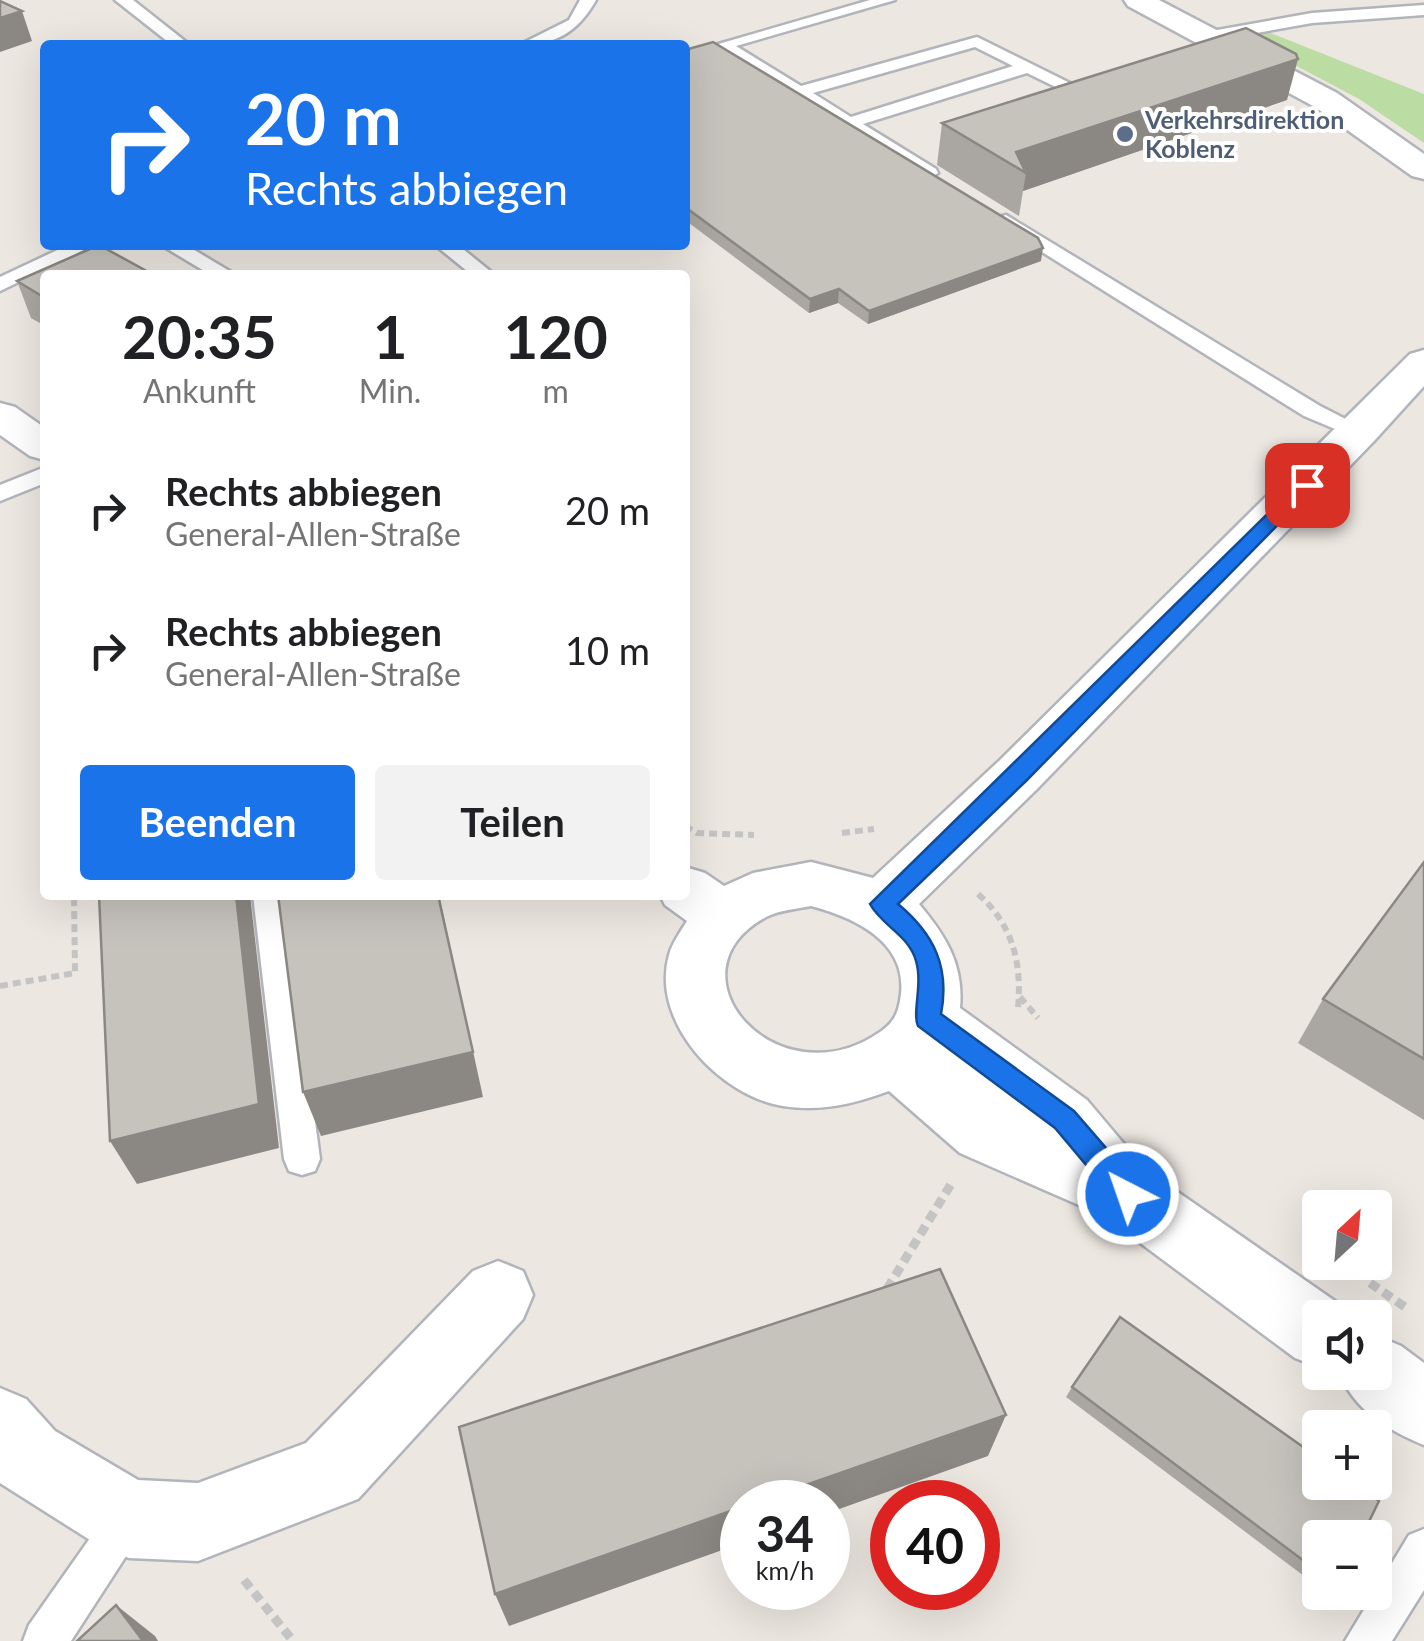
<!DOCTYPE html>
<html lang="de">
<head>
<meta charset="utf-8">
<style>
  body { margin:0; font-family:Lato,sans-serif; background:#f2f2f2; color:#202124; height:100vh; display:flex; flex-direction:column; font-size:38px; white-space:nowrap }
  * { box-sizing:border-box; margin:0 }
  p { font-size:32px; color:#757577 }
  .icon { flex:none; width:55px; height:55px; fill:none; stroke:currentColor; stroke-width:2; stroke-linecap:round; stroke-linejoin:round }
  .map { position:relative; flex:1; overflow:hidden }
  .side { position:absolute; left:40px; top:270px; width:650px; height:630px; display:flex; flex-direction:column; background:#fff; border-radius:10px; box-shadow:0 10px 40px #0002 }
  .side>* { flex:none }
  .top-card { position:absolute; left:40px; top:40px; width:650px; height:210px; border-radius:10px; box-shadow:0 10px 40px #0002; background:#1a73e8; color:#fff; overflow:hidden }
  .needle { width:65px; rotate:26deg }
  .controls { position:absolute; left:1302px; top:1190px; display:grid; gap:20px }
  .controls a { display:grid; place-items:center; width:90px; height:90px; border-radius:10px; background:#fff; box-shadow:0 10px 40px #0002; font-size:50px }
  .speed { position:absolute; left:720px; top:1480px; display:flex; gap:20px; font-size:50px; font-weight:700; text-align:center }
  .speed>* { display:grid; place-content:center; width:130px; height:130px; border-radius:50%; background:#fff; box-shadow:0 10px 40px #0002; line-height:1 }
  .speed small { font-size:25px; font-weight:400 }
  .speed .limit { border:15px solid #d22; background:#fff; color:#111 }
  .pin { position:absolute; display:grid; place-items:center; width:85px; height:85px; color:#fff; margin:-42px; border-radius:20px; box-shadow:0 5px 15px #0006 }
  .me { position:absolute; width:110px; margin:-55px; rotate:319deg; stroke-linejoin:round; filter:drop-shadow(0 0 8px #0008) }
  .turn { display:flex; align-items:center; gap:35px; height:210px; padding:0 40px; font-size:45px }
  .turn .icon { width:130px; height:130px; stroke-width:2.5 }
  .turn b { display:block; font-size:70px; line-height:85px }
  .eta { display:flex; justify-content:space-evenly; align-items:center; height:170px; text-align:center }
  .eta b { font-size:60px; font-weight:700; line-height:70px }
  .action { display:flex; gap:20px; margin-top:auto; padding:20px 40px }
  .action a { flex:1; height:115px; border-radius:10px; background:#1a73e8; color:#fff; font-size:40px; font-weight:700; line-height:115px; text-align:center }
  .action a+a { background:#f2f2f2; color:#202124 }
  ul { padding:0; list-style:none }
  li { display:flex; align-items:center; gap:30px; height:140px; padding:0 40px }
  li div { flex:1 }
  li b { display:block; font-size:38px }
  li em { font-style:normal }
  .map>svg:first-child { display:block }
  .green { fill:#bbdda4 }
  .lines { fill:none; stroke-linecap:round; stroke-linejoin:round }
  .lane-casing { stroke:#b2b4bc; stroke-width:5 }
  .street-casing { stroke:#b2b4bc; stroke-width:5 }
  .secondary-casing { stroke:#b2b4bc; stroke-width:5 }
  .path-far1 { stroke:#c4c4c4; stroke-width:6; stroke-dasharray:8 5; stroke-linecap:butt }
  .path { stroke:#c4c4c4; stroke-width:9; stroke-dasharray:10 6; stroke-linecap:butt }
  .lane { fill:#fff; fill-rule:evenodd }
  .street { fill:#fff; fill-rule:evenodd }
  .secondary { fill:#fff; fill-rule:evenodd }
  .wall { fill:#aaa7a2 }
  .shaded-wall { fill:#8b8884 }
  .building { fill:#c6c2bc; stroke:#8b8884; stroke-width:2.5 }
  .route { fill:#1a73e8; stroke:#114b97; stroke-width:2.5 }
  .service-dot { fill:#5c6f8a; stroke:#fff; stroke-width:4 }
  .labels { text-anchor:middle; stroke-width:8; stroke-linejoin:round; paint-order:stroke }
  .far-service-label { font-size:25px; font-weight:bold; fill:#4e5e75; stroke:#fff; text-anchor:start }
</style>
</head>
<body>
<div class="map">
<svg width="1424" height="1641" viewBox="0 0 1424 1641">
  <rect width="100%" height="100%" fill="#ede7e1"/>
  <path class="green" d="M 1263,30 L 1424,94 L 1424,143 L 1359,99 L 1255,44 L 1249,36 Z"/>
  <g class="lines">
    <g class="lane-casing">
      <g id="lane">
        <path d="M 115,0 L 133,0 L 190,45 L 172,45 Z"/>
        <path d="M 580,0 L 596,0 C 578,32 556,45 519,45 L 569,20 Z"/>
        <path d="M 870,0 L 895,0 L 736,46 L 801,86 L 977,37 L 1094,95 L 1077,104 L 1065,104 L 1062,100 L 1070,94 L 1027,73 L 863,124 L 936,169 L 938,173 L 929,179 L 715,45 ZM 975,47 L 1013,66 L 851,117 L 813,93 Z"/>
        <path d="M 1424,5 L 1424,15 L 1312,23 L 1206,42 L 1198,37 L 1206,32 L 1312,13 Z"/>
        <path d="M 1006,215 L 1320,406 L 1371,432 L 1359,439 L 1304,416 L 999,225 L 999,217 Z"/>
        <path d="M 68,245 L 94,245 L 0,291 L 0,277 Z"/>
        <path d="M 161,245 L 186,245 L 236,275 L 211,275 Z"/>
        <path d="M 435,245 L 458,245 L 495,275 L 472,275 Z"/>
        <path d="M 45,467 L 45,483 L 0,501 L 0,485 Z"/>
        <path d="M 253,895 L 285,895 L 320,1159 L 315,1171 L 302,1175 L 289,1171 L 284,1159 Z"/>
        <path d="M 129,1498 L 144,1504 L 150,1519 L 71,1641 L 23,1641 L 29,1625 L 114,1504 Z"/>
        <path d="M 1424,1529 L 1424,1590 L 1392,1641 L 1345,1641 L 1409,1535 Z"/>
      </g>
    </g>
    <g class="street-casing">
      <path id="street" d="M 498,1261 L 523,1271 L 533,1295 L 523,1319 L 358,1499 L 198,1561 L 129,1558 L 101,1547 L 0,1483 L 0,1388 L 26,1399 L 55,1431 L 138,1480 L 198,1483 L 306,1443 L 473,1271 Z"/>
    </g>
    <g class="secondary-casing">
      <g id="secondary">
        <path d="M 1124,0 L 1159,0 L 1337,93 L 1424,154 L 1424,179 L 1412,176 L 1315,107 L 1128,6 Z"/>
        <path d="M 1424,350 L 1424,386 L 1374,441 L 1037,789 L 919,904 C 946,936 964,965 960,1008 L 1087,1100 L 1146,1170 L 1345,1308 L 1349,1318 L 1320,1318 L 1320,1368 L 1295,1358 L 1104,1216 L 960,1153 L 889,1091 C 854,1104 821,1112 783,1106 C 720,1096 650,1022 669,955 C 672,943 681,931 687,921 L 665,905 L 660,895 L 685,895 L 685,867 L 705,873 L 724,886 L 753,873 L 811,862 L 873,878 L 999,761 L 1410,354 ZM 811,906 C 853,917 907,941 901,994 C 899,1011 895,1022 880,1032 C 778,1103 662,974 766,917 C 779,910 797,909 811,906 Z"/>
        <path d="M 0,403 L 15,407 L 45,428 L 45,460 L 30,456 L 0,435 Z"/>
        <path d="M 1375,1335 L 1401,1346 L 1424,1363 L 1424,1445 C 1387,1430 1354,1410 1339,1372 L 1375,1372 Z"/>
      </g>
    </g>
    <g class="path-far1">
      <path d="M 685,826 L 697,833 L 754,835"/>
      <path d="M 842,833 L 874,829"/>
      <path d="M 978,894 C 1013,925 1022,963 1018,1008"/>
      <path d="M 0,986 L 75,973 L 74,895"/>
      <path d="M 1020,997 L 1038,1018"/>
    </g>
    <g class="path">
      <path d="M 1370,1283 L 1405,1307"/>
      <path d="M 887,1289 L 951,1184"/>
      <path d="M 244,1580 L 293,1641"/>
    </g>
    <use href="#lane" class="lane"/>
    <use href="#street" class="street"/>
    <use href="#secondary" class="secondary"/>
  </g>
  <g class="wall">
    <path d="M 685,50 L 1041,261 L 868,324 L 838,303 L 809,313 L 685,220 Z"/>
    <path d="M 1287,100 L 1023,191 L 1019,216 L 937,165 L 942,123 Z"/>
    <path d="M 45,275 L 45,326 L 31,318 L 17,281 Z"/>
    <path d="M 1424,862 L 1424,1120 L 1298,1043 L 1323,999 Z"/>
    <path d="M 1072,1387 L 1320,1538 L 1320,1588 L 1066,1397 Z"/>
  </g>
  <g class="shaded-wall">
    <path d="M 22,11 L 32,41 L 0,52 L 0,18 Z"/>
    <path d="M 1298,59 L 1287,100 L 1023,191 L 1026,173 L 1016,152 Z"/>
    <path d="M 1043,248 L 1041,261 L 868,324 L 869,311 Z"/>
    <path d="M 839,289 L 838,303 L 809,313 L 810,299 Z"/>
    <path d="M 236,895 L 250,895 L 279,1148 L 137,1184 L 110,1141 Z"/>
    <path d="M 439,895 L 483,1097 L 321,1136 L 303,1092 Z"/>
    <path d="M 1006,1415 L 988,1456 L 828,1513 L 828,1502 L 757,1502 Z"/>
    <path d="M 742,1507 L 742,1543 L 509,1626 L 495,1594 Z"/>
    <path d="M 116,1605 L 155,1636 L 158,1641 L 143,1641 Z"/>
  </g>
  <g class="building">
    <path d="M 0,1 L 22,11 L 0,18 Z"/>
    <path d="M 1246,28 L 1296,54 L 1298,59 L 1016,152 L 1026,173 L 942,123 Z"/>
    <path d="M 713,42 L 1038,238 L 1043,248 L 869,311 L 839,289 L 810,299 L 685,207 L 685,50 Z"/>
    <path d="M 99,245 L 154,275 L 45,275 L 45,298 L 17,281 Z"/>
    <path d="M 1424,862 L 1424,1059 L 1323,999 Z"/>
    <path d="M 99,895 L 236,895 L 259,1104 L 110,1141 Z"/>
    <path d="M 278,895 L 438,895 L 473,1052 L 303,1092 Z"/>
    <path d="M 940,1269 L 1006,1415 L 757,1502 L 742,1502 L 742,1507 L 495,1594 L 459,1427 Z"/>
    <path d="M 1120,1317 L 1320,1459 L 1320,1482 L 1353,1482 L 1379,1501 L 1361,1538 L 1320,1538 L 1320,1573 L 1072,1387 Z"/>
    <path d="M 116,1605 L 143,1641 L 77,1641 Z"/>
  </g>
  <path class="route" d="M 1307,480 L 1313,481 L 1313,489 L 1026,781 L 898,904 C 934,934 950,967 941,1014 L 1074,1111 L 1138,1185 L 1142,1194 L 1138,1203 L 1128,1207 L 1118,1203 L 1055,1128 L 918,1026 C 912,1013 923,984 916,961 C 909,935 882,926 870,904 L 1301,481 Z"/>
  <circle class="service-dot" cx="1125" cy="134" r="10"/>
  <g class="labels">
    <g class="far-service-label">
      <text x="1145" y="129">Verkehrsdirektion<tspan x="1145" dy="29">Koblenz</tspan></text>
    </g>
  </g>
</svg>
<div class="controls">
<a><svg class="needle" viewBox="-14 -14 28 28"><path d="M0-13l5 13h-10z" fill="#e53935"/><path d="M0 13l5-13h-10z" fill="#757577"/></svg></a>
<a><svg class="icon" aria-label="sound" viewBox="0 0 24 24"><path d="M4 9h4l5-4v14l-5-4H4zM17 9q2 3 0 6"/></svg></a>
<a>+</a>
<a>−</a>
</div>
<div class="speed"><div>34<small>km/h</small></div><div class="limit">40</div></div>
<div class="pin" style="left:1307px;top:485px;background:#d93025"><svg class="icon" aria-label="arrive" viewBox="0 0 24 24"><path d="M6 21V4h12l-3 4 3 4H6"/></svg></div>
<svg class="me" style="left:1128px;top:1194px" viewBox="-20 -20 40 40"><circle r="17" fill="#1a73e8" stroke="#fff" stroke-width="3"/><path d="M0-11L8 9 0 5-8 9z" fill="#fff"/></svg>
<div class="top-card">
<div class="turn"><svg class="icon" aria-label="right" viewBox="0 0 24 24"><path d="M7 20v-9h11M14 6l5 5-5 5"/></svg><div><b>20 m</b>Rechts abbiegen</div></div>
</div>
<section class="side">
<div class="eta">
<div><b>20:35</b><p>Ankunft</p></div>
<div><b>1</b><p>Min.</p></div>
<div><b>120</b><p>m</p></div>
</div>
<ul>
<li><svg class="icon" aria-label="right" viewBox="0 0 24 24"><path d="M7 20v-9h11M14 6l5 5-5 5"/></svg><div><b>Rechts abbiegen</b><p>General-Allen-Straße</p></div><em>20 m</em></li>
<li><svg class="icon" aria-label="right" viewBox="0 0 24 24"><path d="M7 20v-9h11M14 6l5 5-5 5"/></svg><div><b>Rechts abbiegen</b><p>General-Allen-Straße</p></div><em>10 m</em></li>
</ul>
<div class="action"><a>Beenden</a><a>Teilen</a></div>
</section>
</div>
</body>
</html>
